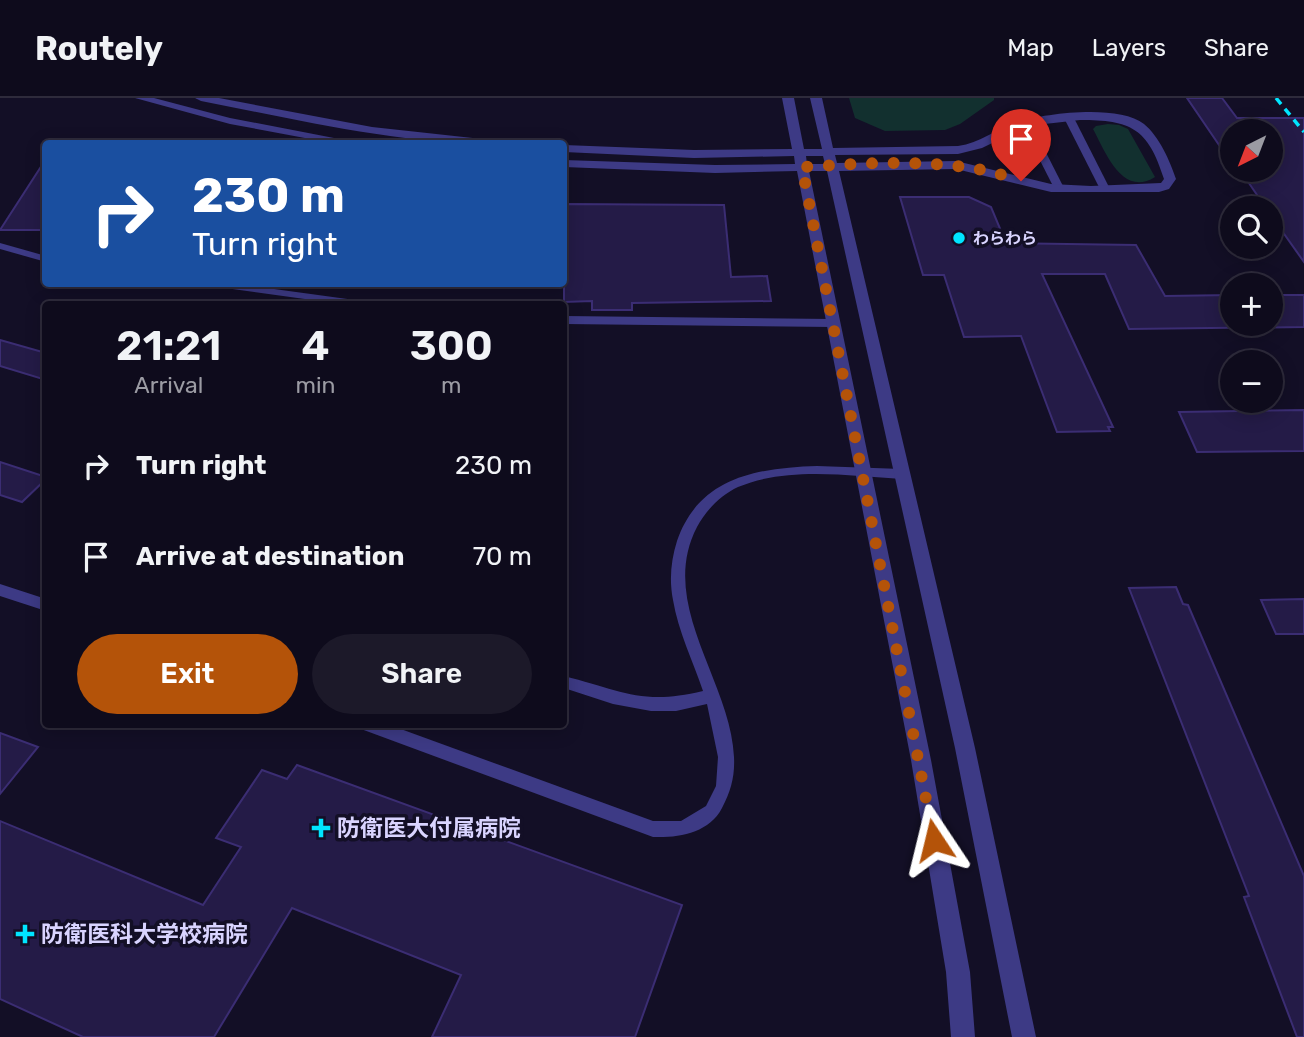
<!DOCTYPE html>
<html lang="en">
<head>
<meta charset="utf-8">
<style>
  body { margin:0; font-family:Rubik,"Noto Sans JP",sans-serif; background:#1c1929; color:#f1f3f6; height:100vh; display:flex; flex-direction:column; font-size:26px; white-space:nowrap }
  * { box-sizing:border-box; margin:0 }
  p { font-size:23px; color:#9b9ba3 }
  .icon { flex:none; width:38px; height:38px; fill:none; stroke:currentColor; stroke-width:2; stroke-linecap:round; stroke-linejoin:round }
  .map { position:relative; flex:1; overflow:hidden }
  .panel { position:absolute; left:42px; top:203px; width:525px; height:427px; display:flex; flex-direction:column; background:#0e0b1c; border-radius:7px; box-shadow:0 4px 18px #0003,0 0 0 2px #2e2b3b }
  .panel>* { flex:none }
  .hud { position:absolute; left:42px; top:42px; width:525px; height:147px; border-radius:7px; box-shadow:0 4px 18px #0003,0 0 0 2px #2e2b3b; background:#1a4fa0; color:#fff; overflow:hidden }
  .needle { width:46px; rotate:222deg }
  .controls { position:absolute; left:1220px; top:21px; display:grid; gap:14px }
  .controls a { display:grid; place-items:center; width:63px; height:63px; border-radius:50%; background:#0e0b1c; box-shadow:0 4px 18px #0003,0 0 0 2px #2e2b3b; font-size:35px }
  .pin { position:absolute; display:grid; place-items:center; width:60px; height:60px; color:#fff; margin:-72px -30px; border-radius:50% 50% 50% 0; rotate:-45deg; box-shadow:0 0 7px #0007 }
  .pin .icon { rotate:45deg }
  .me { position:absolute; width:77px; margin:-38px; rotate:350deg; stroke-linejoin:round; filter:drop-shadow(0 0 5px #0008) }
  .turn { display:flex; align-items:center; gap:24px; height:147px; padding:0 35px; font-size:32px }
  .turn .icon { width:91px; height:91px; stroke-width:2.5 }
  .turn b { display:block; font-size:49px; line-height:60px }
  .eta { display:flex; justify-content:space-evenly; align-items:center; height:119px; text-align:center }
  .eta b { font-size:42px; font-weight:600; line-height:49px }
  .primary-button { display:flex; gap:14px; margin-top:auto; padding:14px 35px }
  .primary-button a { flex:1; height:80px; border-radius:42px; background:#b45309; color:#fff; font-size:28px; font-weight:600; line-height:80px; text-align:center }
  .primary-button a+a { background:#1c1929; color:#f1f3f6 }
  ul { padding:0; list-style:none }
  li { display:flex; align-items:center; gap:21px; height:91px; padding:0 35px }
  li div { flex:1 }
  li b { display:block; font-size:26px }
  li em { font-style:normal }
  header { display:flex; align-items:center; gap:42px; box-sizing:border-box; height:98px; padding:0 35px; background:#0e0b1c; border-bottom:2px solid #2e2b3b }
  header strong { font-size:33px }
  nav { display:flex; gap:38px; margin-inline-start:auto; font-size:24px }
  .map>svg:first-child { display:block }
  .green { fill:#12302f }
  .building { fill:#241b47; stroke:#3b2d73; stroke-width:2 }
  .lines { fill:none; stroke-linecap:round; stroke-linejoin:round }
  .service { fill:#3d3a85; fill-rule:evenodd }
  .tertiary { fill:#3d3a85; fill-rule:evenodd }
  .rail { stroke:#00e5ff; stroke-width:3.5; stroke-dasharray:8 6; stroke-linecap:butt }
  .route { stroke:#b45309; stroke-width:12; stroke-dasharray:0 21.6 }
  .poi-dot { fill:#00e5ff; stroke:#130f26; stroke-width:2.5 }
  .labels { text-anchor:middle; stroke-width:7; stroke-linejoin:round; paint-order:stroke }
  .far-poi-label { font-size:16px; font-weight:bold; fill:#d9d4ff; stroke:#130f26; text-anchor:start }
  .near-poi-label { font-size:23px; font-weight:bold; fill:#d9d4ff; stroke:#130f26; text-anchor:start }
</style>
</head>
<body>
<header>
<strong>Routely</strong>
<nav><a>Map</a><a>Layers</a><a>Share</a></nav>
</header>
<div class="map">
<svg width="1304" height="939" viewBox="0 0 1304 939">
  <rect width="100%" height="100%" fill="#130f26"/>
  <g class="green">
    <path d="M 849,0 L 994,0 L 994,2 L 960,26 L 945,32 L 885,33 L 855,20 Z"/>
    <path d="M 1108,26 L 1119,27 L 1128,31 L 1155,79 C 1122,100 1105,53 1093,31 L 1096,28 Z"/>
  </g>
  <g class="building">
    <path d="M 1187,0 L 1222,0 L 1237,20 L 1304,20 L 1304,164 L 1270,116 L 1270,110 L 1266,110 L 1240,72 L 1270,72 L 1270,33 L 1232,33 L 1232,66 Z"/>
    <path d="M 46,61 L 46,132 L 0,132 Z"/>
    <path d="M 900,99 L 969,99 L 991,109 L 1006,145 L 1136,147 L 1165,198 L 1232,197 L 1232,226 L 1270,226 L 1270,197 L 1304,197 L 1304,229 L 1129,231 L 1105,176 L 1042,176 L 1113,329 L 1108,329 L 1110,333 L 1057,334 L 1021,238 L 964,239 L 944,177 L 923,177 Z"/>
    <path d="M 564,106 L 724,107 L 731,179 L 767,178 L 771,203 L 632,205 L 632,212 L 592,212 L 592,203 L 564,204 Z"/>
    <path d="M 0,242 L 46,255 L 46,282 L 0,268 Z"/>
    <path d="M 1304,312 L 1304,353 L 1197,354 L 1179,314 Z"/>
    <path d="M 0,364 L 46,379 L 46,381 L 22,404 L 0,397 Z"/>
    <path d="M 1176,489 L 1183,506 L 1188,507 L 1304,778 L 1304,939 L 1297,939 L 1244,799 L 1249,798 L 1129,490 Z"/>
    <path d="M 1304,501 L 1304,536 L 1276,536 L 1261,502 Z"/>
    <path d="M 0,635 L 38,649 L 0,696 Z"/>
    <path d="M 297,667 L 682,807 L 635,939 L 432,939 L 461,877 L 292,810 L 214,939 L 83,939 L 0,901 L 0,723 L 203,807 L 241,749 L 216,740 L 262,672 L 287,681 Z"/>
  </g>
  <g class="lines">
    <g class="service">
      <path d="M 1066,18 L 1074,20 L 1110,91 L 1108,93 L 1100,91 L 1064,20 Z"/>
      <path d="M 1026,22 L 1031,25 L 1064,90 L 1062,92 L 1054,90 L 1021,25 Z"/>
      <path d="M 0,145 L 46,158 L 46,164 L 0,151 Z"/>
      <path d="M 213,186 L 238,186 L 362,203 L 368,206 L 341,206 L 218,189 Z"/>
      <path d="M 564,218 L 832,221 L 838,225 L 832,229 L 564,226 Z"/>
      <path d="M 817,368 L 902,371 L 908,376 L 902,381 C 850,378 788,368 738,389 C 721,397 706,412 697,429 C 657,506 731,583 734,659 C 735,678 731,693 722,710 C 709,735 679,740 653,739 L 361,631 L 359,626 L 387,626 L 653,723 L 681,723 L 706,708 L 716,688 L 718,659 L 707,606 L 676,613 L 651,613 L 613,606 L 564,590 L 564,578 C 620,592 642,608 703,593 C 693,563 678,533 673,502 C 669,482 671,462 677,443 C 699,379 757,370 817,368 Z"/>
      <path d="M 0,486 L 46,501 L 46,513 L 0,498 Z"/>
    </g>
    <g class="tertiary">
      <path d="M 135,0 L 154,0 L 230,20 L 365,46 L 337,46 L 230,26 Z"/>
      <path d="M 195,0 L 219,0 L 372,29 L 491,42 L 497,46 C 397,46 299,22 201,3 Z"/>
      <path d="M 782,0 L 794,0 L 804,51 L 822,51 L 810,0 L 822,0 L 833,50 L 958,48 C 980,45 996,31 1017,24 C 1046,15 1119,6 1144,26 C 1159,38 1170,63 1176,81 L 1169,91 L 1159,94 L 1051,94 L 956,71 L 839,73 L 975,650 L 1036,939 L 1012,939 L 955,650 L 827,73 L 809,73 L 931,662 L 970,874 L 975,939 L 951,939 L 946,874 L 911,662 L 797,73 L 715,75 L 564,69 L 564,62 L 715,67 L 795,66 L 794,58 L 694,60 L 564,54 L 564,47 L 694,52 L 792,51 ZM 1080,22 C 1131,22 1148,30 1164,81 L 1161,85 L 1091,88 L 1051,86 L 956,63 L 837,65 L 835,57 L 958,56 L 982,50 L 1027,28 ZM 806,58 L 823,58 L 825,66 L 807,66 Z"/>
    </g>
    <path class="rail" d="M 1276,0 L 1304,34"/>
  </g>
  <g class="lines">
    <path class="route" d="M 934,742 L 802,69 C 870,65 956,58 1021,83"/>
  </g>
  <g class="poi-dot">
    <circle cx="959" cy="140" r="7"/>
    <path d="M317.5 719.5h7v7h7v7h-7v7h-7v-7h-7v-7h7z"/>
    <path d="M21.5 825.5h7v7h7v7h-7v7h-7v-7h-7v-7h7z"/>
  </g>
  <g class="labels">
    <g class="far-poi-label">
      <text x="973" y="146">わらわら</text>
    </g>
    <g class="near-poi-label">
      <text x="337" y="738">防衛医大付属病院</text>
      <text x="41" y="844">防衛医科大学校病院</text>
    </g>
  </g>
</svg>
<div class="controls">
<a><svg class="needle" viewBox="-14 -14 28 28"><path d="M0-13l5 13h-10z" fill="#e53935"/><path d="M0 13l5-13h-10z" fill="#9b9ba3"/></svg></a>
<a><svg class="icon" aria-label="search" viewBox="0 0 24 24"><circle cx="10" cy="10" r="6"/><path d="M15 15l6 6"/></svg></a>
<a>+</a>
<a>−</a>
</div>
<div class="pin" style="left:1021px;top:83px;background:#d93025"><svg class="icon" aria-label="arrive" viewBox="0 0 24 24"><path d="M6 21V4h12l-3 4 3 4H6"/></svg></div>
<svg class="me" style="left:934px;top:742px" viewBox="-20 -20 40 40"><path d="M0-17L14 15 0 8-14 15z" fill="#b45309" stroke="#fff" stroke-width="4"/></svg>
<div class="hud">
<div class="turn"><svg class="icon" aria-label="right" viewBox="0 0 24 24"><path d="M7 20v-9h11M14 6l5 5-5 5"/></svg><div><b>230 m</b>Turn right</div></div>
</div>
<section class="panel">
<div class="eta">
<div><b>21:21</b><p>Arrival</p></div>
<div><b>4</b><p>min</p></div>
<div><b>300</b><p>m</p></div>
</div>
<ul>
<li><svg class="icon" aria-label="right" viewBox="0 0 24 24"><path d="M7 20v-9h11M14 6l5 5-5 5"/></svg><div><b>Turn right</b></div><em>230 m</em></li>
<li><svg class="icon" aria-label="arrive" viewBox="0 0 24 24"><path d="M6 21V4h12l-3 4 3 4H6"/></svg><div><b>Arrive at destination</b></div><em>70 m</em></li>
</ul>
<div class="primary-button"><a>Exit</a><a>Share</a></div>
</section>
</div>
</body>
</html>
